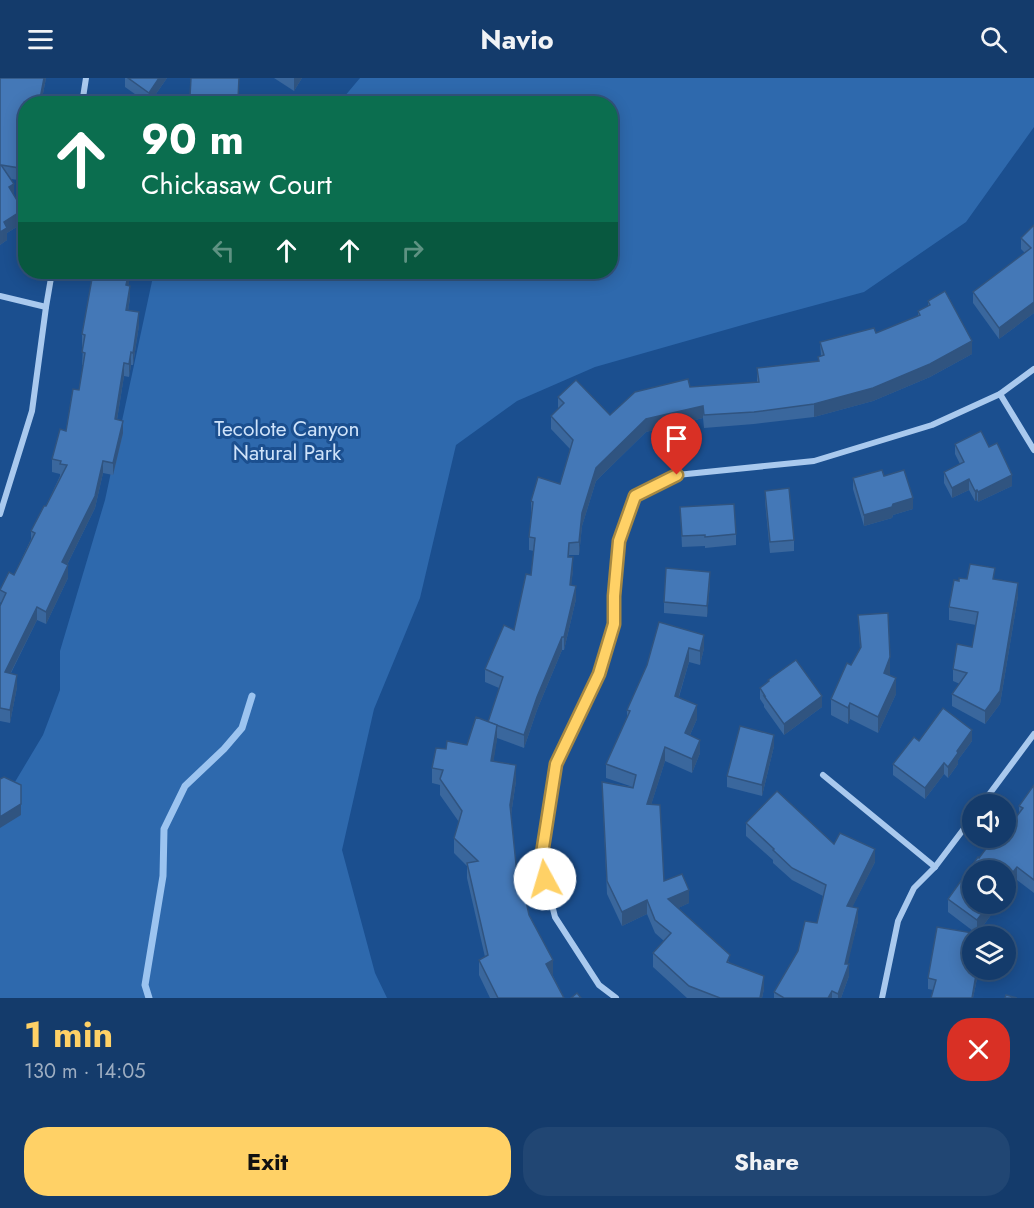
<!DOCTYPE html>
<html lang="en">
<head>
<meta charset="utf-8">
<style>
  body { margin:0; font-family:Jost,sans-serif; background:#214673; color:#f1f3f6; height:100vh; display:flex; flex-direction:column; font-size:22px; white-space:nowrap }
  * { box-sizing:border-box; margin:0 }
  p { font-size:20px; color:#9dadc1 }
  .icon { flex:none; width:33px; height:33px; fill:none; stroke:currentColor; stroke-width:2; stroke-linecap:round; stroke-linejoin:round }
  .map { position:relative; height:920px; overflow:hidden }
  .details { display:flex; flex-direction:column; background:#143b6b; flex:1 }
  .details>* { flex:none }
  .banner { position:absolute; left:18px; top:18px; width:600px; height:183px; border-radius:24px; box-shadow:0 3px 15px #0003,0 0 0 2px #33557e; background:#0b6e4f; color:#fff; overflow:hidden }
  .buttons { position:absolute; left:962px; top:716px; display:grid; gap:12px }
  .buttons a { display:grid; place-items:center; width:54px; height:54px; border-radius:50%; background:#143b6b; box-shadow:0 3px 15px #0003,0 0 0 2px #33557e; font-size:30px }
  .pin { position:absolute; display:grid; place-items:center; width:51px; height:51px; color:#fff; margin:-62px -26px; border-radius:50% 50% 50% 0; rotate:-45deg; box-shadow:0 0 6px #0007 }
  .pin .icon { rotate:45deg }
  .me { position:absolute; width:66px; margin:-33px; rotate:354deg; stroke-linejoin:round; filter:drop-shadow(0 0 4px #0008) }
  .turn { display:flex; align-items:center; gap:21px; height:126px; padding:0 24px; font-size:27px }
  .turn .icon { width:78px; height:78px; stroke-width:2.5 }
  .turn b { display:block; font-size:42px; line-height:51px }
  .lanes { display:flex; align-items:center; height:57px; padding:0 24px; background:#0003; justify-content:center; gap:30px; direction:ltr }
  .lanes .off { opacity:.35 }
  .round { display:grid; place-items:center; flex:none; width:63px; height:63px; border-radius:24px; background:#214673 }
  .headline { display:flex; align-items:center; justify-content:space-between; height:102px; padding:0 24px }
  h1 { font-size:36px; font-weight:700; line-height:45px; color:#ffd166 }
  .primary-button { display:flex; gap:12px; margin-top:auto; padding:12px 24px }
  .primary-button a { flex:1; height:69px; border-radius:24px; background:#ffd166; color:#111; font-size:24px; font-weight:700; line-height:69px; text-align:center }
  .primary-button a+a { background:#214673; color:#f1f3f6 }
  header { display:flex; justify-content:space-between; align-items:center; height:78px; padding:0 24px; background:#143b6b; font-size:27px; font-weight:700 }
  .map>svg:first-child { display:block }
  .green { fill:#2e69ad }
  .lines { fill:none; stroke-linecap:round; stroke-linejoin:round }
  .stream { stroke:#9cc4f0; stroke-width:7 }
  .minor { stroke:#a9c9ee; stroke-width:6 }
  .wall { fill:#3a679d }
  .shaded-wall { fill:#305480 }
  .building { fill:#4478b7; stroke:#305480; stroke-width:1.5 }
  .route-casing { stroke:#a68842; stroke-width:15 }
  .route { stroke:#ffd166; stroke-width:10 }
  .labels { text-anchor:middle; stroke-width:6; stroke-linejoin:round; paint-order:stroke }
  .park-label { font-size:21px; fill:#cfe3fa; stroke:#1b4f8f }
</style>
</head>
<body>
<header><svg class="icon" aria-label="menu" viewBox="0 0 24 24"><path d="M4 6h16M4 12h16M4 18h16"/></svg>Navio<svg class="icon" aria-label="search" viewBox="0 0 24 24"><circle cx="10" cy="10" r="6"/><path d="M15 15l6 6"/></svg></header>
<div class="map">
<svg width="1034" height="920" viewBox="0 0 1034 920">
  <rect width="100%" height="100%" fill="#1b4f8f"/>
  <path class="green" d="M 360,0 L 1034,0 L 1034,49 L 966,144 L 864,214 L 760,242 L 595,289 L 517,323 L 456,367 L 420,520 L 374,631 L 342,772 L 375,895 L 387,920 L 0,920 L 0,729 L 43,657 L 60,612 L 60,573 L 105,422 L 154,194 L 610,194 L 610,26 L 339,25 Z"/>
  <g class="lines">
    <path class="stream" d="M 149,920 L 145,907 L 163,798 L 164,751 L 185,708 L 224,671 L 242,650 L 252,618"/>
    <g class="minor">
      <path d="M 82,26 L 86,0"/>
      <path d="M 0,218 L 46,229"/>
      <path d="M 1000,316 L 1034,372"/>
      <path d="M 0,436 L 32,333 L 46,229 L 52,194"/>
      <path d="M 823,697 L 935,789"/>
      <path d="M 982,726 L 1034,656"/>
      <path d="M 616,920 L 599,907 L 555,839 L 541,782 L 556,686 L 599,596 L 614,546 L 614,518 L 619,463 L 635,418 L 677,397 L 814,383 L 932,347 L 1000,316 L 1034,291"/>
      <path d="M 882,920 L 898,843 L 914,810 L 935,789 L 972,740"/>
    </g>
  </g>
  <g class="wall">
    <path d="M 0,0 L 46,0 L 41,26 L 26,26 L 26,103 L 11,101 L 14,117 L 23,145 L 7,155 L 7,162 L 0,167 Z"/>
    <path d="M 125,0 L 167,0 L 149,26 L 125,9 Z"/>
    <path d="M 191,0 L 239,21 L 270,26 L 190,26 Z"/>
    <path d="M 274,0 L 302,0 L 294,13 Z"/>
    <path d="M 1034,147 L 1034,235 L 999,261 L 973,225 L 973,214 L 1025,175 L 1021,171 L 1021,160 Z"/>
    <path d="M 99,194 L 131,194 L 128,208 L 130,220 L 128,233 L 139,247 L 133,287 L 131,287 L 129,299 L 124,298 L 117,342 L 123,355 L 113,397 L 103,395 L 95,430 L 67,487 L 68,500 L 46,546 L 37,542 L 11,595 L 17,609 L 10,645 L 0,643 L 0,528 L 1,525 L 0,524 L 0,512 L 14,497 L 31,461 L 31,453 L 46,428 L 60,398 L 60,396 L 52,394 L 52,381 L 66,353 L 79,312 L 83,287 L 82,287 L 83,269 L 82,269 L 82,256 Z"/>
    <path d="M 928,223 L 972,276 L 930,299 L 873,323 L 814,339 L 754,346 L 704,350 L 703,340 L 646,354 L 596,403 L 582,448 L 579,477 L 569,477 L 573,492 L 571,507 L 576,521 L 564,572 L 562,572 L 537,632 L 524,670 L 497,660 L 493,684 L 516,703 L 511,737 L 517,796 L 529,837 L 553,898 L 564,920 L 490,920 L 479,897 L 479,882 L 485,879 L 467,800 L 467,788 L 454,775 L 454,760 L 459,744 L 440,717 L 440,707 L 432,705 L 432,690 L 446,671 L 467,667 L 488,644 L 499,610 L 485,604 L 485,591 L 514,552 L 531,497 L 534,473 L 529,472 L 529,459 L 532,436 L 531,436 L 531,423 L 560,406 L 570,371 L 551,351 L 551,338 L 558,331 L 558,319 L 610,337 L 690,309 L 757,304 L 757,290 L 818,283 L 818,279 L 821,278 L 820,264 L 876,255 L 918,238 L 918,233 L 928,228 Z"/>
    <path d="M 955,366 L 989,369 L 1012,408 L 978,424 L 977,422 L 975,423 L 969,412 L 952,420 L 944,405 L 944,394 L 960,386 L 955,376 Z"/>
    <path d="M 884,398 L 913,431 L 893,437 L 892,440 L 864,448 L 853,411 L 853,400 Z"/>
    <path d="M 765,413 L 794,462 L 794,473 L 770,475 L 765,423 Z"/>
    <path d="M 680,429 L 736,456 L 736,467 L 705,470 L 705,468 L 682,469 Z"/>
    <path d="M 967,501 L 995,501 L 1018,518 L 1000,626 L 985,646 L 952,628 L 952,616 L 960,606 L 953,603 L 953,591 L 972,569 L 976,547 L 949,542 L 949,529 L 959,503 Z"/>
    <path d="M 710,505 L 707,539 L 664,535 L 664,524 Z"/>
    <path d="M 858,537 L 890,596 L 890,597 L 896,616 L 878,655 L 850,641 L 848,646 L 831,637 L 831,621 L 860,571 Z"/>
    <path d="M 659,544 L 704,570 L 700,587 L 689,584 L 679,619 L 697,641 L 690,657 L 700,675 L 692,695 L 665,683 L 651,727 L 664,803 L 689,825 L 678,830 L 730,885 L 764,911 L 762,920 L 687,920 L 653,889 L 653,875 L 664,863 L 655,855 L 647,836 L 622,848 L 607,816 L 602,704 L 633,709 L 606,700 L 606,686 L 627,639 L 627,632 L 647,587 Z"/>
    <path d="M 768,602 L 822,629 L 784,657 L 764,629 L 764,627 L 760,621 L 760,610 L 768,604 Z"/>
    <path d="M 919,663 L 972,663 L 958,682 L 958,686 L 948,700 L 944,696 L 925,721 L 893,697 L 893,686 Z"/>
    <path d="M 774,668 L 762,718 L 727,709 L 727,698 Z"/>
    <path d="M 1034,707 L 1034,815 L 1017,802 L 1005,818 L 1005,792 L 1000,825 L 977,856 L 948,834 L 948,821 L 979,780 L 999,763 L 1019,735 L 1019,728 Z"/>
    <path d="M 746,745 L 834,766 L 875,784 L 852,829 L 858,843 L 847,886 L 849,898 L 841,920 L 774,920 L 774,914 L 817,845 L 823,818 L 792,802 L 773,785 L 773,782 L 746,758 Z"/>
    <path d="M 973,858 L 971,876 L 972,891 L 979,891 L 973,920 L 931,920 L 933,912 L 928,911 L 928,900 Z"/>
  </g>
  <g class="shaded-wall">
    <path d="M 44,0 L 46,0 L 41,26 L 39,26 Z"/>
    <path d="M 159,0 L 167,0 L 149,26 L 149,15 Z"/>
    <path d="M 294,0 L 302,0 L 294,13 Z"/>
    <path d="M 14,106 L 14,118 L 9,109 Z"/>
    <path d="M 23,132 L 23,145 L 7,155 L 7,162 L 0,167 L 0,154 L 4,144 Z"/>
    <path d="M 129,194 L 131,194 L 126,220 L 126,207 Z"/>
    <path d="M 130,208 L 130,220 L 126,245 L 126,232 Z"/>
    <path d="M 1034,224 L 1034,235 L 999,261 L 999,250 Z"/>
    <path d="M 139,234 L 139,247 L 133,287 L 133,275 Z"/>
    <path d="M 972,263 L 972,276 L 930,299 L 873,323 L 814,339 L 814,326 Z"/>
    <path d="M 131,274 L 131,287 L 129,299 L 129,286 Z"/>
    <path d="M 124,285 L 124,298 L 115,354 L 115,341 Z"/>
    <path d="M 703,328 L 703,340 L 646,354 L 596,403 L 582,448 L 579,477 L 579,464 L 582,435 L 596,390 L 646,341 Z"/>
    <path d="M 123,343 L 123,355 L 113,397 L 113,385 Z"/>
    <path d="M 103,383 L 103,395 L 95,430 L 62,497 L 62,484 Z"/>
    <path d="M 1012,397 L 1012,408 L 978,424 L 978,414 Z"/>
    <path d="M 969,401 L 969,412 L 952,420 L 952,410 Z"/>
    <path d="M 977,412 L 977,422 L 975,423 L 975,413 Z"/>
    <path d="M 913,420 L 913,431 L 893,437 L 892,440 L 864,448 L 864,437 L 893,426 Z"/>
    <path d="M 573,479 L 573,492 L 570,519 L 570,507 Z"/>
    <path d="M 68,487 L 68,500 L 46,546 L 46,534 Z"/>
    <path d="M 710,494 L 710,505 L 707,539 L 707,528 Z"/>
    <path d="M 1018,505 L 1018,518 L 1000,626 L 985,646 L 985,633 Z"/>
    <path d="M 576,508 L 576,521 L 564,572 L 564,559 Z"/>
    <path d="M 37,529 L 37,542 L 5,606 L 5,594 Z"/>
    <path d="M 704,557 L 704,570 L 700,587 L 700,573 Z"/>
    <path d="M 562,559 L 562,572 L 537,632 L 524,670 L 524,657 L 537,619 Z"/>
    <path d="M 689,570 L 689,584 L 675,631 L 675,618 Z"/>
    <path d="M 890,579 L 890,596 L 884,611 L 884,595 Z"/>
    <path d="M 17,597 L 17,609 L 10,645 L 10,632 Z"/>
    <path d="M 896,600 L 896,616 L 878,655 L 878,639 Z"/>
    <path d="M 822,618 L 822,629 L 784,657 L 784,646 Z"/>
    <path d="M 850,625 L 850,641 L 848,646 L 848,630 Z"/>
    <path d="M 697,627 L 697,641 L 685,668 L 685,655 Z"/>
    <path d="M 497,647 L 497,662 L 491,699 L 491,683 Z"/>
    <path d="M 972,652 L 972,663 L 958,682 L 958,686 L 948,700 L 948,689 L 957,673 Z"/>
    <path d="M 774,657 L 774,668 L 762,718 L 762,707 Z"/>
    <path d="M 700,662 L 700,675 L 692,695 L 692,681 Z"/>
    <path d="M 665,669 L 665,683 L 647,740 L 647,726 Z"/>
    <path d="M 944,685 L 944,696 L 925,721 L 925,710 Z"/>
    <path d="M 516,687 L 516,703 L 510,743 L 510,727 Z"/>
    <path d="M 21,707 L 21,737 L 0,750 L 0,739 Z"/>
    <path d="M 875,771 L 875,784 L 847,840 L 847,828 Z"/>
    <path d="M 1017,789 L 1017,802 L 1005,818 L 1005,804 Z"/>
    <path d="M 689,812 L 689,825 L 668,835 L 668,821 Z"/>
    <path d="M 647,822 L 647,836 L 622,848 L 622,834 Z"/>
    <path d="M 990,825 L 1000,825 L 977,856 L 977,842 Z"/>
    <path d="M 858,830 L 858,843 L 845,898 L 849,886 L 849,898 L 841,920 L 838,920 L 838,916 Z"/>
    <path d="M 972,859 L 972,870 L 969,887 L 969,876 Z"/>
    <path d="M 553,882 L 553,898 L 546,886 Z"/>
    <path d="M 977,891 L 979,891 L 973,920 L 972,920 Z"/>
    <path d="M 764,898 L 764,911 L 762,920 L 760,920 Z"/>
    <path d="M 832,913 L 832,920 L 828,920 Z"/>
  </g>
  <g class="building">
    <path d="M 0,0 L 44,0 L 39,26 L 26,26 L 26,91 L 1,87 L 14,106 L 9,109 L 23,132 L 4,144 L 7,150 L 0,154 Z"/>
    <path d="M 128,0 L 159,0 L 149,15 Z"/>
    <path d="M 191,0 L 239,0 L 238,21 L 270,23 L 270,26 L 193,26 L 193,18 L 190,18 Z"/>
    <path d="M 1034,147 L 1034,224 L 999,250 L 973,214 L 1031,170 L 1021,160 Z"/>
    <path d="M 99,194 L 129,194 L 126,207 L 130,208 L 126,232 L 139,234 L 133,275 L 131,274 L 129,286 L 124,285 L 115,341 L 123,343 L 113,385 L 103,383 L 95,418 L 62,484 L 68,487 L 46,534 L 37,529 L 5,594 L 17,597 L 10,632 L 0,630 L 0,528 L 6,515 L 0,512 L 9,494 L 14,497 L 35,455 L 31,453 L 44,428 L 46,428 L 67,387 L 60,386 L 61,383 L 52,381 L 60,351 L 66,353 L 73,311 L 79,312 L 85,275 L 82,274 L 85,257 L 82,256 L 93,195 L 99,196 Z"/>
    <path d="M 945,213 L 972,263 L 930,286 L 873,310 L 814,326 L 754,334 L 704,337 L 703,328 L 646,341 L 596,390 L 582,435 L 579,464 L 569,465 L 568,479 L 573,479 L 570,507 L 576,508 L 564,559 L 562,559 L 537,619 L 524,657 L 488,644 L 503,599 L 485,591 L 504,547 L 514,552 L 526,496 L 531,497 L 535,460 L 529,459 L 533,424 L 531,423 L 538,399 L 560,406 L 573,362 L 551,338 L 564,325 L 558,319 L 576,302 L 610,337 L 635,314 L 688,301 L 690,309 L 759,304 L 757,290 L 819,283 L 818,279 L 824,277 L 820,264 L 874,250 L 876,255 L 920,237 L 918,233 L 930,227 L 928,223 Z"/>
    <path d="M 981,353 L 989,369 L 997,365 L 1012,397 L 978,414 L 977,412 L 975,413 L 969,401 L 952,410 L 944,394 L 964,384 L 955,366 Z"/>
    <path d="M 882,392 L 884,398 L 904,392 L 913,420 L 893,426 L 892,429 L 864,437 L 853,400 Z"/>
    <path d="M 789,410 L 794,462 L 770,464 L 765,413 Z"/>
    <path d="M 734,426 L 736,456 L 705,459 L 705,457 L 682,458 L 680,429 Z"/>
    <path d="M 970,486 L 995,490 L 993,501 L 1018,505 L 1000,613 L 985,633 L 952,616 L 967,595 L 953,591 L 957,566 L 972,569 L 978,534 L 949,529 L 954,502 L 959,503 L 959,500 L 967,501 Z"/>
    <path d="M 666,490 L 710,494 L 707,528 L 664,524 Z"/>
    <path d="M 888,535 L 890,579 L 884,595 L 896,600 L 878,639 L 850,625 L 848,630 L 831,621 L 847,585 L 851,587 L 861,569 L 858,537 Z"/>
    <path d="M 659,544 L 704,557 L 700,573 L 689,570 L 675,618 L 697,627 L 685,655 L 700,662 L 692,681 L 665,669 L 647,726 L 660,727 L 664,803 L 682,796 L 689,812 L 668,821 L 730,877 L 727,884 L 764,898 L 760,920 L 720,920 L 689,908 L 653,875 L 671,855 L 655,842 L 647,822 L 622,834 L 607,803 L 602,704 L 633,710 L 636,697 L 606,686 L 630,633 L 627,632 L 647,587 Z"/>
    <path d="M 796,582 L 822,618 L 784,646 L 764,618 L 765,618 L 760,610 L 769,603 L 768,602 Z"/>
    <path d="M 943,630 L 972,652 L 957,673 L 958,675 L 948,689 L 944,685 L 925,710 L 893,686 L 914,659 L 919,663 Z"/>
    <path d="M 476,639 L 497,647 L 491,683 L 516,687 L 510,727 L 517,796 L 520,795 L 529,837 L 553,882 L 546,886 L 564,920 L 498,920 L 479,882 L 488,877 L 467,785 L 478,783 L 454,760 L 462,733 L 440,701 L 443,692 L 432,690 L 436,670 L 446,671 L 447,663 L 467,667 Z"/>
    <path d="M 740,648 L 774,657 L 762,707 L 727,698 Z"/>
    <path d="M 4,699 L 21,707 L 21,726 L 0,739 L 0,701 Z"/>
    <path d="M 1034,707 L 1034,802 L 1017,789 L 1005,804 L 1005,792 L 972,792 L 972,825 L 990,825 L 977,842 L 948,821 L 978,779 L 979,780 L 994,760 L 999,763 L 1002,759 L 1005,759 L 1005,754 L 1023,730 L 1019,728 Z"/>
    <path d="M 777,713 L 834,766 L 840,755 L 875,771 L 847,828 L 858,830 L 845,886 L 849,886 L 838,916 L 832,913 L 828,920 L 784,920 L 774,914 L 798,873 L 805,843 L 817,845 L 826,807 L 792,790 L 773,772 L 774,771 L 746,745 Z"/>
    <path d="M 937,849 L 973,855 L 969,876 L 972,876 L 972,891 L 977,891 L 972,920 L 931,920 L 936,902 L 928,900 Z"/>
    <path d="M 577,915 L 581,920 L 571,920 Z"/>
    <path d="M 1006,917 L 1017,920 L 1005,920 Z"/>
  </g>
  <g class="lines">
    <g class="route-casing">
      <path id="route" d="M 545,801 L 541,782 L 556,686 L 599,596 L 614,546 L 614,518 L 619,463 L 635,418 L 677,397"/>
    </g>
    <use href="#route" class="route"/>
  </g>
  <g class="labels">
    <g class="park-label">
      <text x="287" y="358">Tecolote Canyon<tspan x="287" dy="24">Natural Park</tspan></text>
    </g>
  </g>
</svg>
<div class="buttons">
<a><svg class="icon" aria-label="sound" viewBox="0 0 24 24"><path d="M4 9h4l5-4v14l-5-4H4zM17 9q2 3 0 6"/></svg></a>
<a><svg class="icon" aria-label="search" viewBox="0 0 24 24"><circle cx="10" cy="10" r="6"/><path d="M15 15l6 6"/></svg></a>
<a><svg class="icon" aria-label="layers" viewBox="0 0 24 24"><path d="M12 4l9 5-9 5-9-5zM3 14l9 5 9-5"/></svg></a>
</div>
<div class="pin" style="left:677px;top:397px;background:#d93025"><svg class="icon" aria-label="arrive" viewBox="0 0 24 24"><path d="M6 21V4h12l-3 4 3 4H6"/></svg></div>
<svg class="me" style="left:545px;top:801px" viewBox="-20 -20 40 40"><circle r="19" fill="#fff"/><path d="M0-13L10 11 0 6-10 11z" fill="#ffd166"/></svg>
<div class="banner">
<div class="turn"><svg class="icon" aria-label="ahead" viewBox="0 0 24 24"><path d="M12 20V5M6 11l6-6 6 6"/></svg><div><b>90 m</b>Chickasaw Court</div></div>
<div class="lanes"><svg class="icon off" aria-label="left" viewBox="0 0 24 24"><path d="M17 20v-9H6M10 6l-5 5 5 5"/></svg><svg class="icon" aria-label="ahead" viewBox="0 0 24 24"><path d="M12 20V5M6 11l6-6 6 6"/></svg><svg class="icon" aria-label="ahead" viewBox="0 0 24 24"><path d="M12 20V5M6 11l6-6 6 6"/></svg><svg class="icon off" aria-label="right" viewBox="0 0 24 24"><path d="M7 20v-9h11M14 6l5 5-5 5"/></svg></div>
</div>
</div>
<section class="details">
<div class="headline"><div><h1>1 min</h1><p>130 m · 14:05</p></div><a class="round" style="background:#d93025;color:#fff"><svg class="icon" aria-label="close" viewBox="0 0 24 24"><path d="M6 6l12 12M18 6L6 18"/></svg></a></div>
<div class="primary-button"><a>Exit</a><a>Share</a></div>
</section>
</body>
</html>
